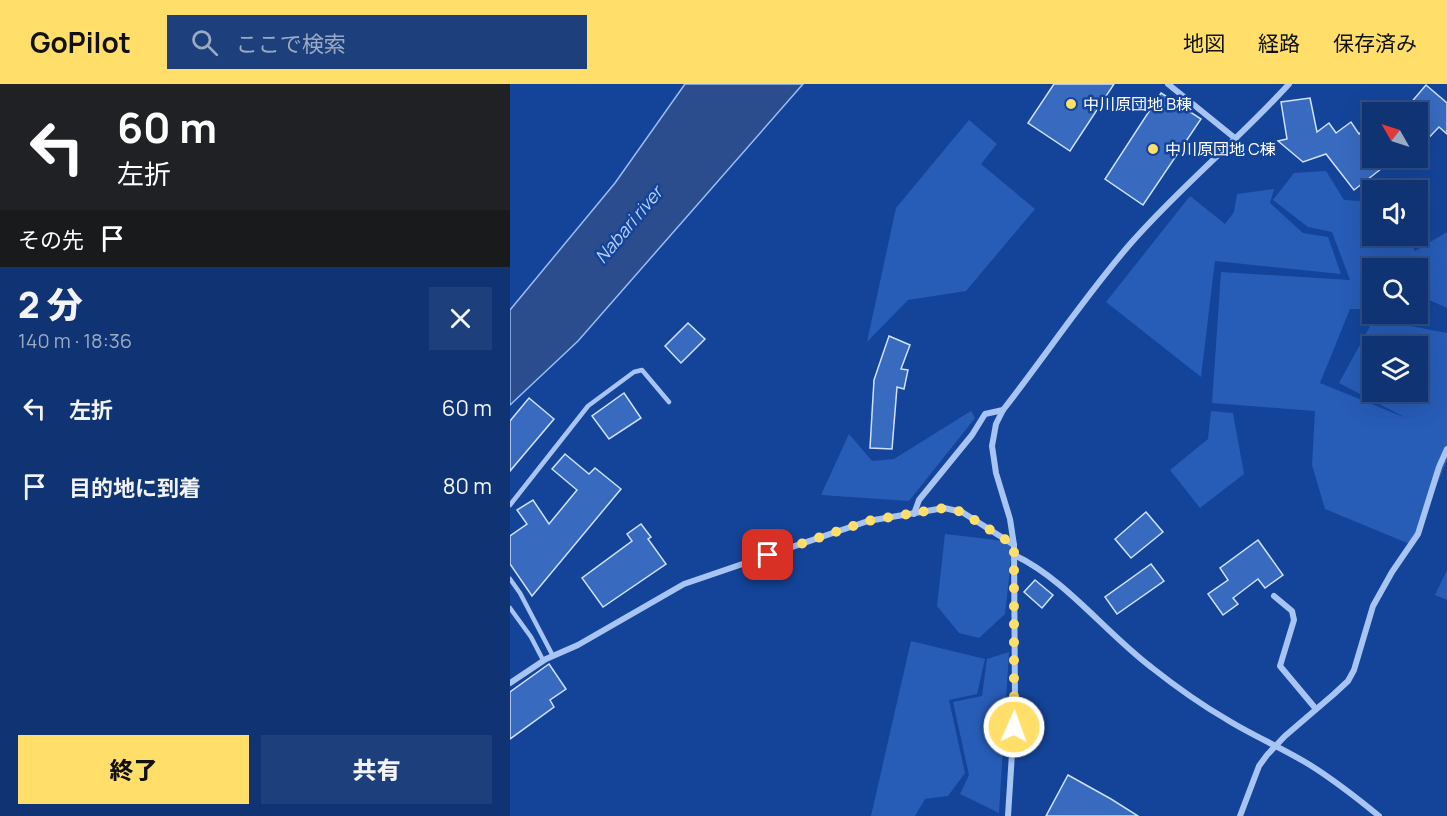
<!DOCTYPE html>
<html lang="ja">
<head>
<meta charset="utf-8">
<style>
  body { margin:0; font-family:Manrope,"Noto Sans JP",sans-serif; background:#1d3f7b; color:#f1f3f6; height:100vh; display:flex; flex-direction:column; font-size:22px; white-space:nowrap }
  * { box-sizing:border-box; margin:0 }
  p { font-size:20px; color:#9baac4 }
  .icon { flex:none; width:33px; height:33px; fill:none; stroke:currentColor; stroke-width:2; stroke-linecap:round; stroke-linejoin:round }
  .map { position:relative; flex:1; overflow:hidden }
  .details { display:flex; flex-direction:column; background:#0f3373; width:510px }
  .details>* { flex:none }
  .banner { background:#202124; color:#fff; overflow:hidden }
  .needle { width:39px; rotate:309deg }
  .buttons { position:absolute; left:852px; top:18px; display:grid; gap:12px }
  .buttons a { display:grid; place-items:center; width:66px; height:66px; border-radius:0px; background:#0f3373; box-shadow:0 6px 24px #0002,0 0 0 2px #2f4e85; font-size:30px }
  .pin { position:absolute; display:grid; place-items:center; width:51px; height:51px; color:#fff; margin:-26px; border-radius:12px; box-shadow:0 3px 9px #0006 }
  .me { position:absolute; width:66px; margin:-33px; rotate:2deg; stroke-linejoin:round; filter:drop-shadow(0 0 4px #0008) }
  .turn { display:flex; align-items:center; gap:21px; height:126px; padding:0 18px; font-size:27px }
  .turn .icon { width:78px; height:78px; stroke-width:2.5 }
  .turn b { display:block; font-size:42px; line-height:51px }
  .then { display:flex; align-items:center; height:57px; padding:0 18px; background:#0003; gap:12px; font-size:22px }
  .round { display:grid; place-items:center; flex:none; width:63px; height:63px; border-radius:0px; background:#1d3f7b }
  .head { display:flex; align-items:center; justify-content:space-between; height:102px; padding:0 18px }
  h1 { font-size:36px; font-weight:800; line-height:45px }
  .button { display:flex; gap:12px; margin-top:auto; padding:12px 18px }
  .button a { flex:1; height:69px; border-radius:0px; background:#ffdf69; color:#111; font-size:24px; font-weight:800; line-height:69px; text-align:center }
  .button a+a { background:#1d3f7b; color:#f1f3f6 }
  ul { padding:0; list-style:none }
  li { display:flex; align-items:center; gap:18px; height:78px; padding:0 18px }
  li div { flex:1 }
  li b { display:block; font-size:22px }
  li em { font-style:normal }
  header { display:flex; align-items:center; gap:36px; box-sizing:border-box; height:84px; padding:0 30px; background:#ffdf69; color:#111 }
  header strong { font-size:28px }
  nav { display:flex; gap:33px; margin-inline-start:auto; font-size:21px }
  .search { width:420px; height:54px; background:#1d3f7b; display:flex; align-items:center; gap:15px; box-sizing:border-box; padding:0 21px; border-radius:0px; color:#9baac4; font-size:22px }
  main { display:flex; flex:1; min-height:0 }
  .map>svg:first-child { display:block }
  .green { fill:#275cb7; fill-rule:evenodd }
  .water { fill:#2b4d8d; stroke:#99bdf6; stroke-width:1.5 }
  .building { fill:#386abf; stroke:#cfe0fd; stroke-width:1.5 }
  .lines { fill:none; stroke-linecap:round; stroke-linejoin:round }
  .lane { stroke:#a7c4f3; stroke-width:4.5 }
  .street { stroke:#a7c4f3; stroke-width:6 }
  .route { stroke:#ffdf69; stroke-width:10; stroke-dasharray:0 18 }
  .poi-dot { fill:#ffdf69; stroke:#144499; stroke-width:2 }
  .labels { text-anchor:middle; stroke-width:5; stroke-linejoin:round; paint-order:stroke }
  .poi-label { font-size:16px; fill:#fff; stroke:#144499; text-anchor:start }
  .water-label { font-size:18px; font-style:italic; fill:#b4cef9; stroke:#144499 }
</style>
</head>
<body>
<header>
<strong>GoPilot</strong>
<div class="search"><svg class="icon" aria-label="search" viewBox="0 0 24 24"><circle cx="10" cy="10" r="6"/><path d="M15 15l6 6"/></svg>ここで検索</div>
<nav><a>地図</a><a>経路</a><a>保存済み</a></nav>
</header>
<main>
<section class="details">
<div class="banner">
<div class="turn"><svg class="icon" aria-label="left" viewBox="0 0 24 24"><path d="M17 20v-9H6M10 6l-5 5 5 5"/></svg><div><b>60 m</b>左折</div></div>
<div class="then">その先<svg class="icon" aria-label="arrive" viewBox="0 0 24 24"><path d="M6 21V4h12l-3 4 3 4H6"/></svg></div>
</div>
<div class="head"><div><h1>2 分</h1><p>140 m · 18:36</p></div><a class="round"><svg class="icon" aria-label="close" viewBox="0 0 24 24"><path d="M6 6l12 12M18 6L6 18"/></svg></a></div>
<ul>
<li><svg class="icon" aria-label="left" viewBox="0 0 24 24"><path d="M17 20v-9H6M10 6l-5 5 5 5"/></svg><div><b>左折</b></div><em>60 m</em></li>
<li><svg class="icon" aria-label="arrive" viewBox="0 0 24 24"><path d="M6 21V4h12l-3 4 3 4H6"/></svg><div><b>目的地に到着</b></div><em>80 m</em></li>
</ul>
<div class="button"><a>終了</a><a>共有</a></div>
</section>
<div class="map">
<svg width="937" height="732" viewBox="0 0 937 732">
  <rect width="100%" height="100%" fill="#144499"/>
  <g class="green">
    <path d="M 459,36 L 487,60 L 471,80 L 525,125 L 456,207 L 398,216 L 357,258 L 386,124 Z"/>
    <path d="M 816,87 L 834,116 L 849,117 L 862,109 L 862,152 L 896,152 L 905,167 L 937,148 L 937,224 L 908,211 L 908,184 L 862,184 L 862,225 L 840,225 L 810,299 L 896,334 L 829,299 L 864,235 L 937,249 L 937,376 L 902,461 L 815,425 L 802,381 L 805,327 L 702,319 L 711,188 L 840,196 L 822,148 L 798,143 L 763,116 L 784,89 ZM 862,262 L 908,262 L 908,308 L 862,308 Z"/>
    <path d="M 764,105 L 760,119 L 793,149 L 818,153 L 831,190 L 705,177 L 691,293 L 596,218 L 680,112 L 715,140 L 724,128 L 727,110 Z"/>
    <path d="M 461,327 L 465,334 L 399,417 L 311,411 L 339,350 L 362,377 L 384,375 Z"/>
    <path d="M 701,327 L 723,329 L 734,390 L 690,424 L 660,386 L 698,355 Z"/>
    <path d="M 435,450 L 503,458 L 495,530 L 469,554 L 449,549 L 427,522 Z"/>
    <path d="M 937,486 L 937,516 L 925,511 Z"/>
    <path d="M 401,557 L 475,575 L 467,610 L 439,616 L 455,689 L 438,712 L 415,715 L 405,732 L 361,732 Z"/>
    <path d="M 499,568 L 489,729 L 450,710 L 459,691 L 443,618 L 472,612 L 477,575 Z"/>
  </g>
  <path class="water" d="M 175,0 L 293,0 L 68,257 L 0,321 L 0,226 L 105,99 Z"/>
  <g class="building">
    <path d="M 544,0 L 604,0 L 560,67 L 518,39 Z"/>
    <path d="M 916,1 L 937,19 L 937,50 L 929,43 L 908,65 L 908,28 L 893,28 Z"/>
    <path d="M 651,9 L 691,35 L 633,121 L 595,95 Z"/>
    <path d="M 800,14 L 807,48 L 819,39 L 826,49 L 841,38 L 849,50 L 852,47 L 862,61 L 862,74 L 885,74 L 844,106 L 816,70 L 793,78 L 768,57 L 777,55 L 771,18 Z"/>
    <path d="M 178,239 L 195,255 L 171,279 L 155,262 Z"/>
    <path d="M 379,252 L 400,261 L 391,285 L 398,286 L 394,305 L 387,303 L 382,365 L 360,364 L 364,296 Z"/>
    <path d="M 114,309 L 131,334 L 99,355 L 82,332 Z"/>
    <path d="M 19,314 L 44,335 L 0,387 L 0,337 Z"/>
    <path d="M 55,370 L 79,390 L 85,384 L 111,405 L 22,512 L 0,480 L 0,452 L 17,440 L 7,426 L 23,416 L 39,440 L 67,406 L 42,385 Z"/>
    <path d="M 636,428 L 653,448 L 621,474 L 605,455 Z"/>
    <path d="M 131,440 L 141,453 L 138,455 L 156,480 L 93,523 L 72,494 L 122,457 L 117,450 Z"/>
    <path d="M 748,456 L 773,491 L 755,504 L 748,495 L 723,514 L 728,520 L 713,531 L 698,510 L 718,496 L 710,484 Z"/>
    <path d="M 641,480 L 654,497 L 607,530 L 595,513 Z"/>
    <path d="M 525,496 L 543,511 L 532,524 L 514,508 Z"/>
    <path d="M 39,580 L 56,605 L 40,616 L 44,623 L 0,655 L 0,608 Z"/>
    <path d="M 558,691 L 601,715 L 628,732 L 536,732 Z"/>
  </g>
  <g class="lines">
    <g class="lane">
      <path d="M 0,421 L 78,322 L 124,288 L 132,286 L 159,318"/>
      <path d="M 0,495 L 10,509 L 43,572"/>
      <path d="M 0,524 L 21,553 L 33,576"/>
    </g>
    <g class="street">
      <path d="M 658,0 L 726,55"/>
      <path d="M 404,430 L 409,416 L 462,351 L 475,330 L 493,326"/>
      <path d="M 504,471 C 554,494 597,550 641,583 C 665,602 690,620 716,635 C 743,652 773,664 800,681 C 824,696 847,714 869,732"/>
      <path d="M 764,512 L 782,527 L 784,536 L 770,582 L 806,625"/>
      <path d="M 0,599 L 36,575 L 68,561 L 174,500 L 358,437 L 434,424 L 452,428 L 504,461"/>
      <path d="M 498,732 L 505,622 L 504,461 L 500,435 L 486,389 L 482,362 L 486,340 L 493,326 C 536,271 575,212 621,159 C 670,103 729,55 779,0"/>
      <path d="M 730,732 L 749,682 L 757,671 L 775,652 L 824,610 L 838,597 L 844,586 L 863,522 L 882,488 L 908,450 L 929,383 L 937,365"/>
    </g>
  </g>
  <g class="lines">
    <path class="route" d="M 258,471 L 358,437 L 434,424 L 452,428 L 504,461 L 504,643"/>
  </g>
  <g class="poi-dot">
    <circle cx="561" cy="20" r="6"/>
    <circle cx="643" cy="65" r="6"/>
  </g>
  <g class="labels">
    <g class="poi-label">
      <text x="573" y="26">中川原団地 B棟</text>
      <text x="655" y="71">中川原団地 C棟</text>
    </g>
    <g class="water-label">
      <text transform="translate(119 141) rotate(-50)" y="6">Nabari river</text>
    </g>
  </g>
</svg>
<div class="buttons">
<a><svg class="needle" viewBox="-14 -14 28 28"><path d="M0-13l5 13h-10z" fill="#e53935"/><path d="M0 13l5-13h-10z" fill="#9baac4"/></svg></a>
<a><svg class="icon" aria-label="sound" viewBox="0 0 24 24"><path d="M4 9h4l5-4v14l-5-4H4zM17 9q2 3 0 6"/></svg></a>
<a><svg class="icon" aria-label="search" viewBox="0 0 24 24"><circle cx="10" cy="10" r="6"/><path d="M15 15l6 6"/></svg></a>
<a><svg class="icon" aria-label="layers" viewBox="0 0 24 24"><path d="M12 4l9 5-9 5-9-5zM3 14l9 5 9-5"/></svg></a>
</div>
<div class="pin" style="left:258px;top:471px;background:#d93025"><svg class="icon" aria-label="arrive" viewBox="0 0 24 24"><path d="M6 21V4h12l-3 4 3 4H6"/></svg></div>
<svg class="me" style="left:504px;top:643px" viewBox="-20 -20 40 40"><circle r="17" fill="#ffdf69" stroke="#fff" stroke-width="3"/><path d="M0-11L8 9 0 5-8 9z" fill="#fff"/></svg>
</div>
</main>
</body>
</html>
